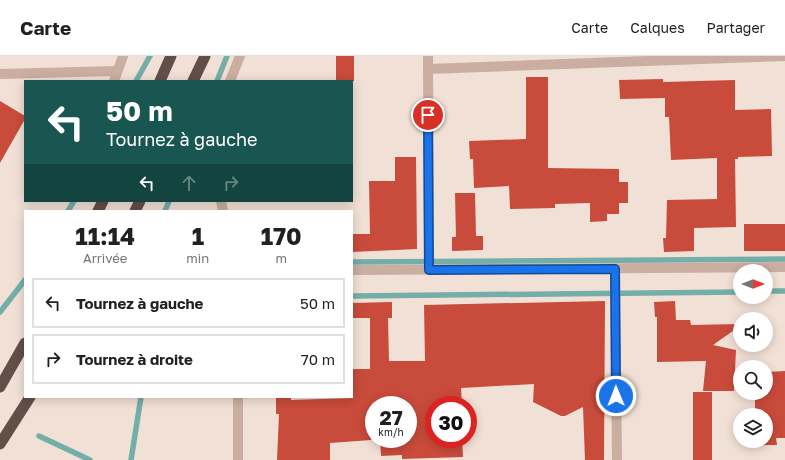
<!DOCTYPE html>
<html lang="fr">
<head>
<meta charset="utf-8">
<style>
  body { margin:0; font-family:"Golos Text",sans-serif; background:#f2f2f2; color:#202124; height:100vh; display:flex; flex-direction:column; font-size:15px; white-space:nowrap }
  * { box-sizing:border-box; margin:0 }
  p { font-size:13px; color:#757577 }
  .icon { flex:none; width:22px; height:22px; fill:none; stroke:currentColor; stroke-width:2; stroke-linecap:round; stroke-linejoin:round }
  .map { position:relative; flex:1; overflow:hidden }
  .drawer { position:absolute; left:24px; top:154px; width:329px; height:188px; display:flex; flex-direction:column; background:#fff; border-radius:0px; box-shadow:0 2px 10px #0003 }
  .drawer>* { flex:none }
  .top-card { position:absolute; left:24px; top:24px; width:329px; height:122px; border-radius:0px; box-shadow:0 2px 10px #0003; background:#195551; color:#fff; overflow:hidden }
  .needle { width:26px; rotate:90deg }
  .fabs { position:absolute; left:733px; top:208px; display:grid; gap:8px }
  .fabs a { display:grid; place-items:center; width:40px; height:40px; border-radius:50%; background:#fff; box-shadow:0 2px 10px #0003; font-size:20px }
  .speed { position:absolute; left:365px; top:340px; display:flex; gap:8px; font-size:20px; font-weight:700; text-align:center }
  .speed>* { display:grid; place-content:center; width:52px; height:52px; border-radius:50%; background:#fff; box-shadow:0 2px 10px #0003; line-height:1 }
  .speed small { font-size:10px; font-weight:400 }
  .speed .limit { border:6px solid #d22; background:#fff; color:#111 }
  .pin { position:absolute; display:grid; place-items:center; width:34px; height:34px; color:#fff; margin:-17px; border:2px solid #fff; border-radius:50%; box-shadow:0 1px 4px #0007 }
  .me { position:absolute; width:44px; margin:-22px; rotate:359deg; stroke-linejoin:round; filter:drop-shadow(0 0 3px #0008) }
  .turn { display:flex; align-items:center; gap:14px; height:84px; padding:0 16px; font-size:18px }
  .turn .icon { width:52px; height:52px; stroke-width:2.5 }
  .turn b { display:block; font-size:28px; line-height:34px }
  .lanes { display:flex; align-items:center; height:38px; padding:0 16px; background:#0003; justify-content:center; gap:20px; direction:ltr }
  .lanes .off { opacity:.35 }
  .eta { display:flex; justify-content:space-evenly; align-items:center; height:68px; text-align:center }
  .eta b { font-size:24px; font-weight:700; line-height:28px }
  ul { padding:0; list-style:none }
  li { display:flex; align-items:center; gap:12px; height:50px; margin:0 8px 6px; padding:0 8px; border:2px solid #e0e0e0; border-radius:0px }
  li div { flex:1 }
  li b { display:block; font-size:15px }
  li em { font-style:normal }
  header { display:flex; align-items:center; gap:24px; box-sizing:border-box; height:56px; padding:0 20px; background:#fff; border-bottom:1px solid #e0e0e0 }
  header strong { font-size:19px }
  nav { display:flex; gap:22px; margin-inline-start:auto; font-size:14px }
  .map>svg:first-child { display:block }
  .lines { fill:none; stroke-linecap:round; stroke-linejoin:round }
  .stream { stroke:#74aea9; stroke-width:5.5 }
  .building { fill:#c94b3b }
  .minor { stroke:#c9aea1; stroke-width:10 }
  .trunk { stroke:#644e48; stroke-width:11 }
  .route-casing { stroke:#114b97; stroke-width:10 }
  .route { stroke:#1a73e8; stroke-width:7 }
</style>
</head>
<body>
<header>
<strong>Carte</strong>
<nav><a>Carte</a><a>Calques</a><a>Partager</a></nav>
</header>
<div class="map">
<svg width="785" height="404" viewBox="0 0 785 404">
  <rect width="100%" height="100%" fill="#f1e0d5"/>
  <g class="lines">
    <g class="stream">
      <path d="M 136,25 L 150,0"/>
      <path d="M 217,25 L 227,0"/>
      <path d="M 68,155 L 74,145"/>
      <path d="M 165,155 L 169,145"/>
      <path d="M 352,206 L 785,203"/>
      <path d="M 766,235 L 785,235"/>
      <path d="M 352,240 L 740,236"/>
      <path d="M 0,256 L 25,224"/>
      <path d="M 39,380 L 90,404"/>
      <path d="M 131,404 L 141,341"/>
    </g>
  </g>
  <g class="building">
    <rect x="336" y="0" width="18" height="25"/>
    <path d="M 526,21 L 548,21 L 548,112 L 619,113 L 619,126 L 628,126 L 628,147 L 619,147 L 619,158 L 607,158 L 607,165 L 590,166 L 590,147 L 555,148 L 555,152 L 510,153 L 509,130 L 474,132 L 473,103 L 470,103 L 469,85 L 526,83 Z"/>
    <path d="M 663,23 L 663,26 L 735,24 L 735,54 L 771,53 L 772,100 L 738,101 L 738,103 L 735,103 L 736,171 L 694,172 L 694,195 L 664,196 L 663,182 L 666,182 L 667,144 L 717,143 L 717,102 L 671,104 L 669,61 L 665,61 L 665,42 L 620,43 L 619,24 Z"/>
    <path d="M 0,45 L 25,60 L 25,63 L 0,107 Z"/>
    <path d="M 395,101 L 416,101 L 417,193 L 352,196 L 352,178 L 370,178 L 369,125 L 395,125 Z"/>
    <path d="M 455,137 L 475,137 L 476,180 L 483,180 L 483,194 L 452,195 L 452,181 L 456,181 Z"/>
    <rect x="744" y="168" width="41" height="27"/>
    <path d="M 605,245 L 604,404 L 585,404 L 583,351 L 565,360 L 561,360 L 533,346 L 534,328 L 461,332 L 462,349 L 434,349 L 434,383 L 462,383 L 463,401 L 402,403 L 402,399 L 381,400 L 380,383 L 408,383 L 408,349 L 374,349 L 372,351 L 371,384 L 330,387 L 330,404 L 277,404 L 279,358 L 276,358 L 276,341 L 291,341 L 291,344 L 352,342 L 352,313 L 370,313 L 370,262 L 352,262 L 352,247 L 392,246 L 392,262 L 388,262 L 389,305 L 425,305 L 424,249 Z"/>
    <path d="M 675,245 L 676,264 L 690,264 L 691,269 L 740,268 L 740,270 L 713,289 L 736,294 L 734,335 L 703,335 L 706,305 L 657,306 L 657,261 L 655,261 L 654,246 Z"/>
    <path d="M 785,315 L 785,382 L 776,382 L 777,389 L 756,389 L 756,385 L 766,385 L 766,359 L 755,359 L 755,338 L 768,338 L 767,316 Z"/>
    <rect x="693" y="336" width="19" height="68"/>
  </g>
  <g class="lines">
    <g class="minor">
      <path d="M 428,0 L 429,214"/>
      <path d="M 428,13 L 785,0"/>
      <path d="M 0,18 L 117,15"/>
      <path d="M 114,25 L 123,0"/>
      <path d="M 230,25 L 240,0"/>
      <path d="M 221,145 L 223,155"/>
      <path d="M 615,213 L 617,404"/>
      <path d="M 352,214 L 785,211"/>
      <path d="M 238,341 L 238,404"/>
    </g>
    <g class="trunk">
      <path d="M 160,25 L 171,0"/>
      <path d="M 193,25 L 205,0"/>
      <path d="M 98,155 L 103,145"/>
      <path d="M 135,155 L 140,145"/>
      <path d="M 0,331 L 25,287"/>
      <path d="M 0,388 L 30,341"/>
    </g>
  </g>
  <g class="lines">
    <g class="route-casing">
      <path id="route" d="M 428,59 L 429,214 L 615,213 L 616,340"/>
    </g>
    <use href="#route" class="route"/>
  </g>
</svg>
<div class="fabs">
<a><svg class="needle" viewBox="-14 -14 28 28"><path d="M0-13l5 13h-10z" fill="#e53935"/><path d="M0 13l5-13h-10z" fill="#757577"/></svg></a>
<a><svg class="icon" aria-label="sound" viewBox="0 0 24 24"><path d="M4 9h4l5-4v14l-5-4H4zM17 9q2 3 0 6"/></svg></a>
<a><svg class="icon" aria-label="search" viewBox="0 0 24 24"><circle cx="10" cy="10" r="6"/><path d="M15 15l6 6"/></svg></a>
<a><svg class="icon" aria-label="layers" viewBox="0 0 24 24"><path d="M12 4l9 5-9 5-9-5zM3 14l9 5 9-5"/></svg></a>
</div>
<div class="speed"><div>27<small>km/h</small></div><div class="limit">30</div></div>
<div class="pin" style="left:428px;top:59px;background:#d93025"><svg class="icon" aria-label="arrive" viewBox="0 0 24 24"><path d="M6 21V4h12l-3 4 3 4H6"/></svg></div>
<svg class="me" style="left:616px;top:340px" viewBox="-20 -20 40 40"><circle r="17" fill="#1a73e8" stroke="#fff" stroke-width="3"/><path d="M0-11L8 9 0 5-8 9z" fill="#fff"/></svg>
<div class="top-card">
<div class="turn"><svg class="icon" aria-label="left" viewBox="0 0 24 24"><path d="M17 20v-9H6M10 6l-5 5 5 5"/></svg><div><b>50 m</b>Tournez à gauche</div></div>
<div class="lanes"><svg class="icon" aria-label="left" viewBox="0 0 24 24"><path d="M17 20v-9H6M10 6l-5 5 5 5"/></svg><svg class="icon off" aria-label="ahead" viewBox="0 0 24 24"><path d="M12 20V5M6 11l6-6 6 6"/></svg><svg class="icon off" aria-label="right" viewBox="0 0 24 24"><path d="M7 20v-9h11M14 6l5 5-5 5"/></svg></div>
</div>
<section class="drawer">
<div class="eta">
<div><b>11:14</b><p>Arrivée</p></div>
<div><b>1</b><p>min</p></div>
<div><b>170</b><p>m</p></div>
</div>
<ul>
<li><svg class="icon" aria-label="left" viewBox="0 0 24 24"><path d="M17 20v-9H6M10 6l-5 5 5 5"/></svg><div><b>Tournez à gauche</b></div><em>50 m</em></li>
<li><svg class="icon" aria-label="right" viewBox="0 0 24 24"><path d="M7 20v-9h11M14 6l5 5-5 5"/></svg><div><b>Tournez à droite</b></div><em>70 m</em></li>
</ul>
</section>
</div>
</body>
</html>
